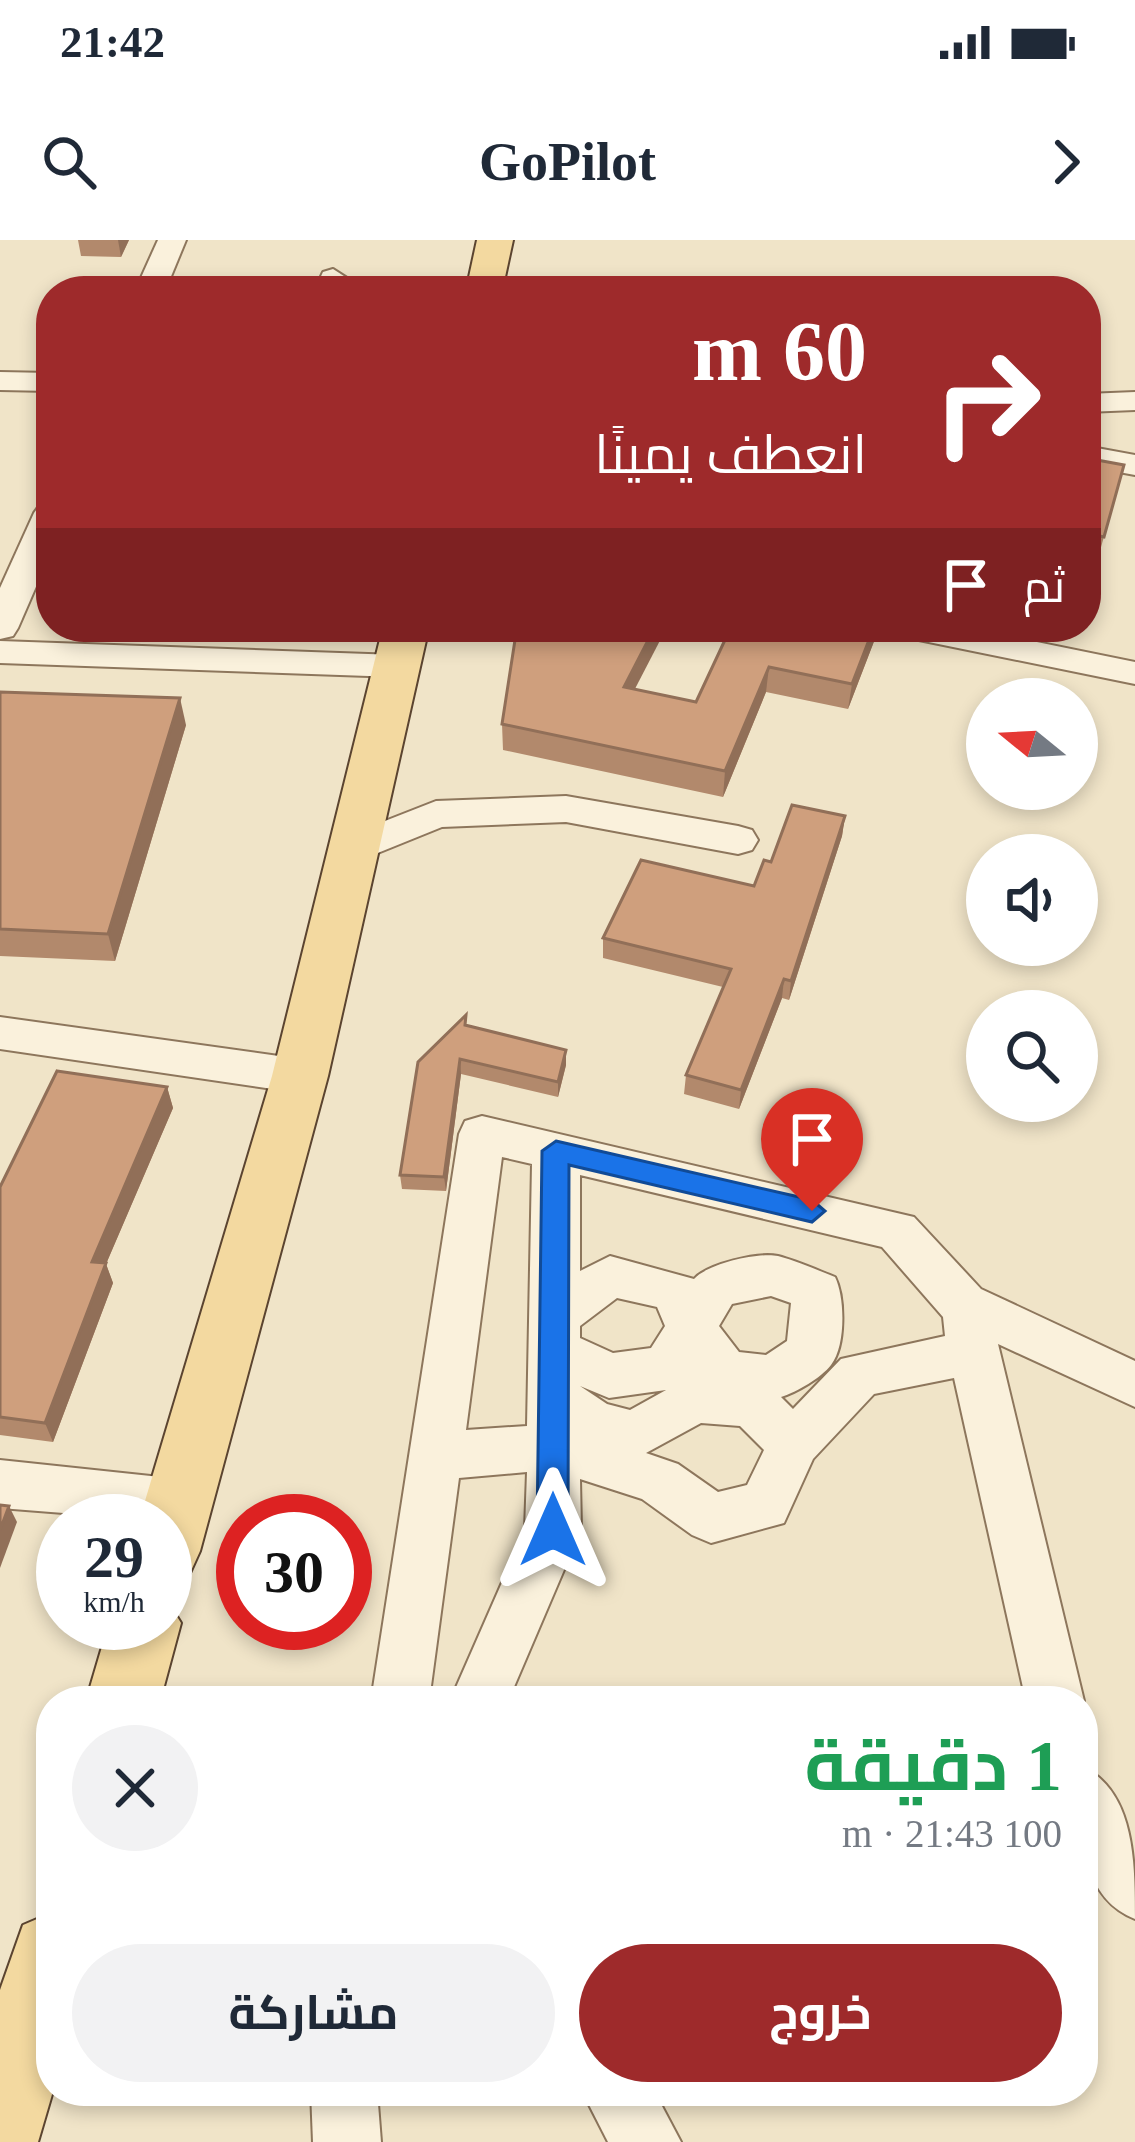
<!DOCTYPE html>
<html lang="ar">
<head>
<meta charset="utf-8">
<style>
  body { margin:0; font-family:"Times New Roman",Cairo,serif; background:#f2f2f3; color:#1f2937; direction:rtl; height:100vh; display:flex; flex-direction:column; font-size:45px; white-space:nowrap }
  * { box-sizing:border-box; margin:0 }
  p { font-size:39px; color:#747a83 }
  .icon { flex:none; width:66px; height:66px; fill:none; stroke:currentColor; stroke-width:2; stroke-linecap:round; stroke-linejoin:round }
  .map { position:relative; flex:1; overflow:hidden; direction:ltr }
  .drawer { position:absolute; left:36px; top:1446px; width:1062px; height:420px; display:flex; flex-direction:column; background:#fff; border-radius:48px; box-shadow:0 6px 18px #0003; direction:rtl }
  .drawer>* { flex:none }
  .guide { position:absolute; left:36px; top:36px; width:1065px; height:366px; border-radius:48px; box-shadow:0 6px 18px #0003; direction:rtl; background:#9e2a2b; color:#fff; overflow:hidden }
  .needle { width:78px; rotate:288deg }
  .controls { position:absolute; left:966px; top:438px; display:grid; gap:24px }
  .controls a { display:grid; place-items:center; width:132px; height:132px; border-radius:50%; background:#fff; box-shadow:0 6px 18px #0003; font-size:60px }
  .speed { position:absolute; left:36px; top:1254px; display:flex; gap:24px; font-size:60px; font-weight:700; text-align:center }
  .speed>* { display:grid; place-content:center; width:156px; height:156px; border-radius:50%; background:#fff; box-shadow:0 6px 18px #0003; line-height:1 }
  .speed small { font-size:30px; font-weight:400 }
  .speed .limit { border:18px solid #d22; background:#fff; color:#111 }
  .pin { position:absolute; display:grid; place-items:center; width:102px; height:102px; color:#fff; margin:-123px -51px; border-radius:50% 50% 50% 0; rotate:-45deg; box-shadow:0 0 12px #0007 }
  .pin .icon { rotate:45deg }
  .me { position:absolute; width:132px; margin:-66px; rotate:0deg; stroke-linejoin:round; filter:drop-shadow(0 0 9px #0008) }
  .turn { display:flex; align-items:center; gap:42px; height:252px; padding:0 36px; font-size:54px }
  .turn .icon { width:156px; height:156px; stroke-width:2.5 }
  .turn b { display:block; font-size:84px; line-height:102px }
  .then { display:flex; align-items:center; height:114px; padding:0 36px; background:#0003; gap:24px; font-size:45px }
  .round { display:grid; place-items:center; flex:none; width:126px; height:126px; border-radius:63px; background:#f2f2f3 }
  .head { display:flex; align-items:center; justify-content:space-between; height:204px; padding:0 36px }
  h1 { font-size:72px; font-weight:700; line-height:90px; color:#1e9e55 }
  .button { display:flex; gap:24px; margin-top:auto; padding:24px 36px }
  .button a { flex:1; height:138px; border-radius:72px; background:#9e2a2b; color:#fff; font-size:48px; font-weight:700; line-height:138px; text-align:center }
  .button a+a { background:#f2f2f3; color:#1f2937 }
  .status { display:flex; justify-content:space-between; align-items:center; height:84px; padding:0 60px; background:#fff; direction:ltr }
  .status svg { height:33px; fill:currentColor }
  header { display:flex; justify-content:space-between; align-items:center; height:156px; padding:0 36px; background:#fff; font-size:54px; font-weight:700 }
  .map>svg:first-child { display:block }
  .lines { fill:none; stroke-linecap:round; stroke-linejoin:round }
  .minor-casing { stroke:#8d765c; stroke-width:4 }
  .major-casing { stroke:#5b4430; stroke-width:4 }
  .minor { fill:#faf1dc; fill-rule:evenodd }
  .major { fill:#f3d9a0; fill-rule:evenodd }
  .wall { fill:#b2896c }
  .shaded-wall { fill:#916f58 }
  .building { fill:#cf9f7d; stroke:#916f58; stroke-width:3 }
  .route { fill:#1a73e8; stroke:#114b97; stroke-width:3 }
</style>
</head>
<body>
<div class="status"><b>21:42</b><svg viewBox="0 0 49 12"><path d="M0 12V9h3v3zM5 12V6h3v6zM10 12V3h3v9zM15 12V0h3v12zM26 1h20v11H26zM47 4h2v5h-2z"/></svg></div>
<header><svg class="icon" aria-label="forward" viewBox="0 0 24 24"><path d="M9 5l7 7-7 7"/></svg>GoPilot<svg class="icon" aria-label="search" viewBox="0 0 24 24"><circle cx="10" cy="10" r="6"/><path d="M15 15l6 6"/></svg></header>
<div class="map">
<svg width="1135" height="1902" viewBox="0 0 1135 1902">
  <rect width="100%" height="100%" fill="#f0e4c8"/>
  <g class="lines">
    <g class="minor-casing">
      <g id="minor">
        <path d="M 158,0 L 186,0 L 165,51 L 135,51 Z"/>
        <path d="M 333,29 L 347,38 L 344,51 L 314,51 L 323,32 Z"/>
        <path d="M 0,132 L 51,133 L 51,151 L 0,150 Z"/>
        <path d="M 1135,152 L 1135,170 L 1086,172 L 1086,154 Z"/>
        <path d="M 1086,206 L 1135,215 L 1135,235 L 1086,226 Z"/>
        <path d="M 51,263 L 51,312 L 18,388 L 13,396 L 0,399 L 0,348 L 34,273 L 39,266 Z"/>
        <path d="M 891,387 L 963,387 L 1135,422 L 1135,444 L 909,398 L 896,395 Z"/>
        <path d="M 0,401 L 397,415 L 410,418 L 416,426 L 410,434 L 397,437 L 0,423 Z"/>
        <path d="M 566,556 L 738,586 L 752,590 L 758,600 L 752,610 L 738,614 L 566,582 L 442,587 L 353,623 L 339,619 L 333,609 L 339,599 L 436,561 Z"/>
        <path d="M 0,777 L 300,819 L 316,824 L 323,836 L 316,848 L 300,853 L 0,809 Z"/>
        <path d="M 482,876 L 914,977 L 981,1049 L 1135,1121 L 1135,1167 L 998,1104 L 1084,1461 L 1083,1464 L 1026,1461 L 954,1138 L 874,1154 L 813,1219 L 784,1283 L 711,1303 L 692,1295 L 642,1259 L 580,1239 L 581,1290 L 508,1461 L 450,1461 L 525,1290 L 527,1232 L 459,1238 L 429,1461 L 371,1461 L 459,894 L 465,881 ZM 502,917 L 532,924 L 527,1186 L 466,1190 ZM 580,935 L 882,1007 L 943,1077 L 945,1096 L 841,1119 L 793,1169 L 781,1157 C 797,1152 821,1138 831,1125 C 846,1106 845,1057 835,1037 C 817,1030 797,1021 778,1016 C 758,1012 707,1024 694,1039 L 610,1016 L 580,1031 ZM 771,1056 L 791,1063 L 787,1101 L 766,1115 L 739,1112 L 719,1086 L 732,1064 ZM 617,1058 L 657,1067 L 665,1086 L 651,1108 L 613,1113 L 580,1098 L 580,1086 ZM 580,1146 L 609,1158 L 666,1150 L 630,1170 L 607,1164 ZM 701,1183 L 740,1186 L 764,1210 L 747,1245 L 718,1252 L 678,1224 L 646,1213 Z"/>
        <path d="M 0,1220 L 179,1239 L 198,1246 L 206,1263 L 198,1280 L 179,1287 L 165,1286 L 165,1281 L 0,1268 Z"/>
        <path d="M 1083,1527 C 1135,1552 1135,1624 1135,1679 C 1074,1654 1083,1582 1083,1527 Z"/>
        <path d="M 311,1851 L 377,1851 L 381,1902 L 313,1902 Z"/>
        <path d="M 582,1851 L 654,1851 L 681,1902 L 608,1902 Z"/>
      </g>
    </g>
    <g class="major-casing">
      <g id="major">
        <path d="M 477,0 L 513,0 L 502,51 L 466,51 Z"/>
        <path d="M 383,387 L 429,387 L 328,836 L 200,1311 L 190,1333 L 165,1343 L 165,1281 L 139,1281 L 272,836 Z"/>
        <path d="M 165,1357 L 181,1383 L 160,1461 L 86,1461 L 109,1383 L 165,1383 Z"/>
        <path d="M 51,1673 L 53,1851 L 38,1902 L 0,1902 L 0,1750 L 23,1685 Z"/>
      </g>
    </g>
    <use href="#minor" class="minor"/>
    <use href="#major" class="major"/>
  </g>
  <g class="wall">
    <path d="M 78,0 L 129,0 L 121,17 L 81,16 Z"/>
    <path d="M 1086,218 L 1124,225 L 1098,318 L 1086,316 Z"/>
    <path d="M 731,387 L 878,391 L 848,469 L 766,452 L 723,557 L 503,510 L 502,484 L 635,449 L 696,462 Z"/>
    <path d="M 0,452 L 186,485 L 115,721 L 0,716 Z"/>
    <path d="M 845,576 L 842,596 L 789,760 L 782,758 L 739,869 L 684,854 L 686,835 L 723,747 L 603,718 L 603,698 L 754,646 L 771,622 Z"/>
    <path d="M 467,786 L 566,825 L 558,857 L 461,834 L 446,951 L 402,949 L 400,935 Z"/>
    <path d="M 167,847 L 173,868 L 106,1024 L 113,1043 L 53,1202 L 0,1195 L 0,947 Z"/>
  </g>
  <g class="shaded-wall">
    <path d="M 118,0 L 129,0 L 121,17 Z"/>
    <path d="M 655,387 L 667,387 L 623,472 L 624,447 Z"/>
    <path d="M 874,387 L 879,387 L 878,391 L 848,469 L 852,444 Z"/>
    <path d="M 769,427 L 766,452 L 723,557 L 725,531 Z"/>
    <path d="M 180,458 L 186,485 L 115,721 L 108,694 Z"/>
    <path d="M 845,576 L 842,596 L 789,760 L 791,741 Z"/>
    <path d="M 784,739 L 782,758 L 739,869 L 741,850 Z"/>
    <path d="M 566,810 L 566,825 L 558,857 L 558,842 Z"/>
    <path d="M 460,819 L 461,834 L 446,951 L 444,937 Z"/>
    <path d="M 167,847 L 173,868 L 106,1024 L 113,1043 L 53,1202 L 45,1183 L 92,1022 Z"/>
    <path d="M 9,1266 L 17,1282 L 0,1328 L 0,1290 Z"/>
  </g>
  <g class="building">
    <path d="M 1086,218 L 1124,225 L 1104,297 L 1086,293 Z"/>
    <path d="M 517,387 L 655,387 L 624,447 L 696,462 L 731,387 L 874,387 L 852,444 L 769,427 L 725,531 L 502,484 Z"/>
    <path d="M 0,452 L 180,458 L 108,694 L 0,689 Z"/>
    <path d="M 792,565 L 845,576 L 791,741 L 784,739 L 741,850 L 686,835 L 731,729 L 603,698 L 641,620 L 754,646 L 764,620 L 771,622 Z"/>
    <path d="M 466,775 L 465,785 L 566,810 L 558,842 L 460,819 L 444,937 L 400,935 L 418,822 Z"/>
    <path d="M 57,831 L 167,847 L 92,1022 L 106,1023 L 45,1183 L 0,1177 L 0,947 Z"/>
    <path d="M 0,1265 L 9,1266 L 0,1290 Z"/>
  </g>
  <path class="route" d="M 556,901 L 812,960 L 825,971 L 812,982 L 569,925 L 568,1290 L 564,1300 L 553,1304 L 542,1300 L 537,1290 L 542,911 Z"/>
</svg>
<div class="controls">
<a><svg class="needle" viewBox="-14 -14 28 28"><path d="M0-13l5 13h-10z" fill="#e53935"/><path d="M0 13l5-13h-10z" fill="#747a83"/></svg></a>
<a><svg class="icon" aria-label="sound" viewBox="0 0 24 24"><path d="M4 9h4l5-4v14l-5-4H4zM17 9q2 3 0 6"/></svg></a>
<a><svg class="icon" aria-label="search" viewBox="0 0 24 24"><circle cx="10" cy="10" r="6"/><path d="M15 15l6 6"/></svg></a>
</div>
<div class="speed"><div>29<small>km/h</small></div><div class="limit">30</div></div>
<div class="pin" style="left:812px;top:971px;background:#d93025"><svg class="icon" aria-label="arrive" viewBox="0 0 24 24"><path d="M6 21V4h12l-3 4 3 4H6"/></svg></div>
<svg class="me" style="left:553px;top:1290px" viewBox="-20 -20 40 40"><path d="M0-17L14 15 0 8-14 15z" fill="#1a73e8" stroke="#fff" stroke-width="4"/></svg>
<div class="guide">
<div class="turn"><svg class="icon" aria-label="right" viewBox="0 0 24 24"><path d="M7 20v-9h11M14 6l5 5-5 5"/></svg><div><b>60 m</b>انعطف يمينًا</div></div>
<div class="then">ثم<svg class="icon" aria-label="arrive" viewBox="0 0 24 24"><path d="M6 21V4h12l-3 4 3 4H6"/></svg></div>
</div>
<section class="drawer">
<div class="head"><div><h1>1 دقيقة</h1><p>100 m · 21:43</p></div><a class="round"><svg class="icon" aria-label="close" viewBox="0 0 24 24"><path d="M6 6l12 12M18 6L6 18"/></svg></a></div>
<div class="button"><a>خروج</a><a>مشاركة</a></div>
</section>
</div>
</body>
</html>
